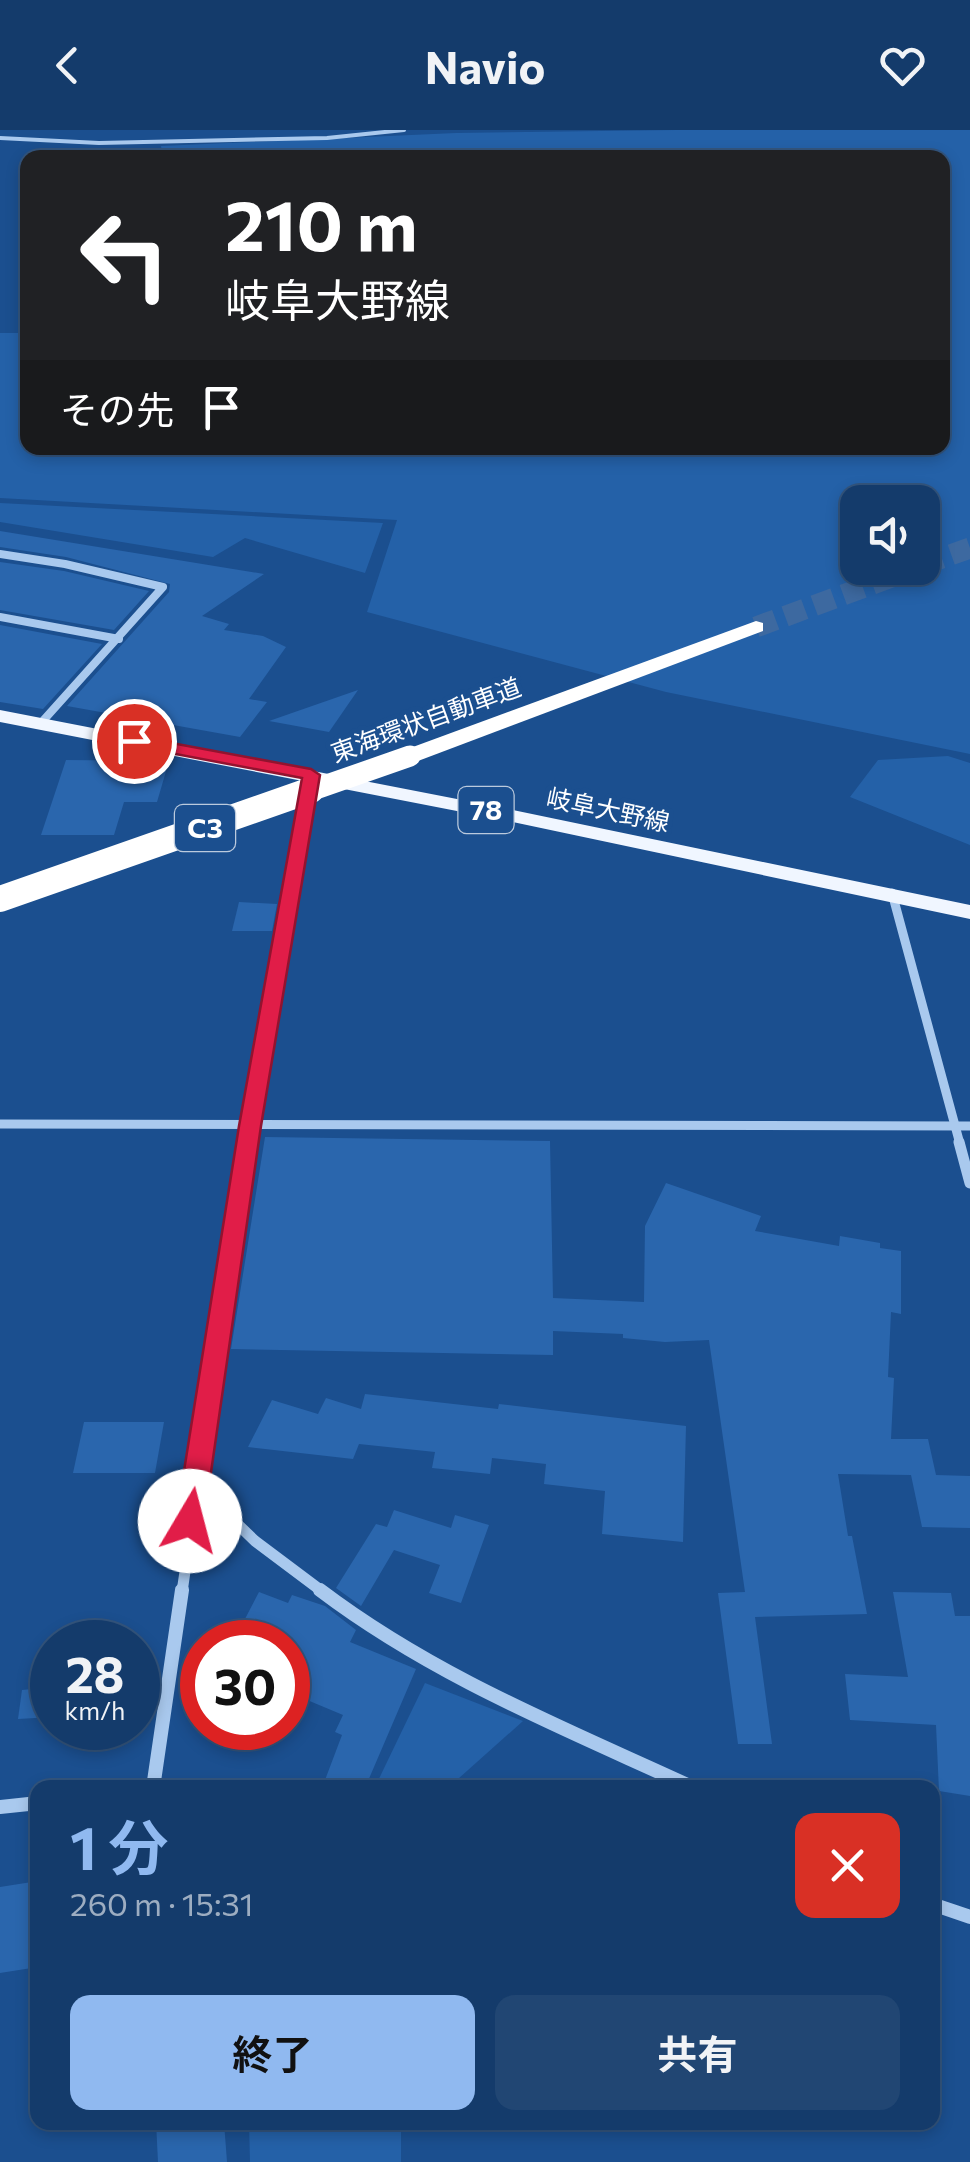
<!DOCTYPE html>
<html lang="ja">
<head>
<meta charset="utf-8">
<style>
  body { margin:0; font-family:Commissioner,"Noto Sans JP",sans-serif; background:#214673; color:#f1f3f6; height:100vh; display:flex; flex-direction:column; font-size:38px; white-space:nowrap }
  * { box-sizing:border-box; margin:0 }
  p { font-size:32px; color:#9dadc1 }
  .icon { flex:none; width:55px; height:55px; fill:none; stroke:currentColor; stroke-width:2; stroke-linecap:round; stroke-linejoin:round }
  .map { position:relative; flex:1; overflow:hidden }
  .details { position:absolute; left:30px; top:1650px; width:910px; height:350px; display:flex; flex-direction:column; background:#143b6b; border-radius:20px; box-shadow:0 5px 15px #0003,0 0 0 2px #33557e }
  .details>* { flex:none }
  .banner { position:absolute; left:20px; top:20px; width:930px; height:305px; border-radius:20px; box-shadow:0 5px 15px #0003,0 0 0 2px #33557e; background:#202124; color:#fff; overflow:hidden }
  .fabs { position:absolute; left:840px; top:355px; display:grid; gap:20px }
  .fabs a { display:grid; place-items:center; width:100px; height:100px; border-radius:20px; background:#143b6b; box-shadow:0 5px 15px #0003,0 0 0 2px #33557e; font-size:50px }
  .speed { position:absolute; left:30px; top:1490px; display:flex; gap:20px; font-size:50px; font-weight:700; text-align:center }
  .speed>* { display:grid; place-content:center; width:130px; height:130px; border-radius:50%; background:#143b6b; box-shadow:0 5px 15px #0003,0 0 0 2px #33557e; line-height:1 }
  .speed small { font-size:25px; font-weight:400 }
  .speed .limit { border:15px solid #d22; background:#fff; color:#111 }
  .pin { position:absolute; display:grid; place-items:center; width:85px; height:85px; color:#fff; margin:-42px; border:5px solid #fff; border-radius:50%; box-shadow:0 2px 10px #0007 }
  .me { position:absolute; width:110px; margin:-55px; rotate:8deg; stroke-linejoin:round; filter:drop-shadow(0 0 8px #0008) }
  .turn { display:flex; align-items:center; gap:35px; height:210px; padding:0 40px; font-size:45px }
  .turn .icon { width:130px; height:130px; stroke-width:2.5 }
  .turn b { display:block; font-size:70px; line-height:85px }
  .then { display:flex; align-items:center; height:95px; padding:0 40px; background:#0003; gap:20px; font-size:38px }
  .round { display:grid; place-items:center; flex:none; width:105px; height:105px; border-radius:20px; background:#214673 }
  .head { display:flex; align-items:center; justify-content:space-between; height:170px; padding:0 40px }
  h1 { font-size:60px; font-weight:700; line-height:75px; color:#90b9f0 }
  .button { display:flex; gap:20px; margin-top:auto; padding:20px 40px }
  .button a { flex:1; height:115px; border-radius:20px; background:#90b9f0; color:#111; font-size:40px; font-weight:700; line-height:115px; text-align:center }
  .button a+a { background:#214673; color:#f1f3f6 }
  header { display:flex; justify-content:space-between; align-items:center; height:130px; padding:0 40px; background:#143b6b; font-size:45px; font-weight:700 }
  .map>svg:first-child { display:block }
  .green { fill:#2461a8; fill-rule:evenodd }
  .building { fill:#2a66ad }
  .lines { fill:none; stroke-linecap:round; stroke-linejoin:round }
  .highway-tunnel { stroke:#3d69a0; stroke-width:21; stroke-dasharray:21 10; stroke-linecap:butt }
  .street-far4 { stroke:#a9c9ee; stroke-width:4 }
  .street-far3 { stroke:#a9c9ee; stroke-width:8 }
  .street-far2 { stroke:#a9c9ee; stroke-width:9 }
  .street-far1 { stroke:#a9c9ee; stroke-width:11 }
  .street { stroke:#a9c9ee; stroke-width:14 }
  .primary { fill:#f0f6ff; fill-rule:evenodd }
  .highway { fill:#fff; fill-rule:evenodd }
  .highway-bridge-far1 { stroke:#fff; stroke-width:21 }
  .highway-bridge { stroke:#fff; stroke-width:26 }
  .route { fill:#e11d48; stroke:#92132f; stroke-width:2.5 }
  .labels { text-anchor:middle; stroke-width:10; stroke-linejoin:round; paint-order:stroke }
  .far-street-label { font-size:25px; fill:#fff; stroke:#1b4f8f }
  .shield { fill:#1b4f8f; stroke:#bbcadd; stroke-width:2.5 }
  .shield-label { font-size:28px; font-weight:bold; fill:#fff }
</style>
</head>
<body>
<header><svg class="icon" aria-label="back" viewBox="0 0 24 24"><path d="M15 5l-7 7 7 7"/></svg>Navio<svg class="icon" aria-label="heart" viewBox="0 0 24 24"><path d="M12 20l-8-8c-3-5 5-10 8-4 3-6 11-1 8 4z"/></svg></header>
<div class="map">
<svg width="970" height="2032" viewBox="0 0 970 2032">
  <rect width="100%" height="100%" fill="#1b4f8f"/>
  <g class="green">
    <path d="M 675,0 L 970,0 L 970,624 L 666,562 L 367,482 L 397,390 L 0,368 L 0,203 L 27,203 L 28,318 L 942,318 L 942,28 L 163,28 L 161,16 L 456,3 ZM 858,372 L 922,372 L 922,438 L 858,438 Z"/>
    <path d="M 0,373 L 383,393 L 365,443 L 245,408 L 213,427 L 0,392 Z"/>
    <path d="M 948,626 L 970,633 L 970,715 L 850,667 L 878,630 Z"/>
    <path d="M 425,1553 L 523,1591 L 449,1657 L 375,1657 Z"/>
    <path d="M 249,1993 L 401,1993 L 401,2032 L 250,2032 Z"/>
  </g>
  <g class="building">
    <path d="M 0,401 L 264,444 L 202,486 L 229,494 L 224,500 L 263,506 L 286,517 L 249,569 L 267,572 L 240,607 L 67,576 L 169,462 L 170,454 L 66,427 L 0,417 Z"/>
    <path d="M 0,432 L 64,441 L 149,461 L 114,500 L 0,480 Z"/>
    <path d="M 0,495 L 102,514 L 43,579 L 0,572 Z"/>
    <path d="M 358,560 L 329,602 L 269,591 Z"/>
    <path d="M 66,630 L 169,631 L 157,672 L 124,672 L 114,705 L 41,705 Z"/>
    <path d="M 239,772 L 277,774 L 272,801 L 232,801 Z"/>
    <path d="M 265,1007 L 550,1011 L 553,1168 L 644,1172 L 645,1096 L 666,1053 L 761,1086 L 755,1101 L 839,1116 L 840,1106 L 880,1113 L 880,1118 L 901,1121 L 901,1184 L 891,1182 L 888,1247 L 894,1248 L 891,1309 L 928,1309 L 936,1345 L 970,1346 L 970,1398 L 922,1397 L 911,1345 L 838,1344 L 848,1406 L 852,1406 L 867,1484 L 755,1487 L 772,1614 L 738,1614 L 718,1463 L 745,1462 L 709,1210 L 665,1212 L 623,1208 L 623,1204 L 553,1201 L 553,1225 L 231,1219 Z"/>
    <path d="M 365,1264 L 498,1279 L 499,1274 L 686,1296 L 683,1412 L 602,1404 L 605,1361 L 544,1354 L 546,1334 L 492,1328 L 490,1344 L 432,1338 L 435,1322 L 359,1314 L 353,1329 L 248,1317 L 272,1270 L 318,1284 L 326,1268 L 361,1279 Z"/>
    <path d="M 84,1292 L 164,1292 L 155,1343 L 73,1343 Z"/>
    <path d="M 394,1380 L 451,1398 L 455,1385 L 489,1395 L 461,1473 L 429,1463 L 440,1435 L 394,1420 L 361,1476 L 336,1458 L 376,1394 L 387,1397 Z"/>
    <path d="M 259,1462 L 288,1473 L 292,1465 L 325,1476 L 356,1500 L 350,1512 L 416,1539 L 365,1658 L 322,1658 L 342,1605 L 335,1602 L 343,1585 L 288,1562 L 288,1512 L 233,1512 Z"/>
    <path d="M 893,1462 L 951,1463 L 955,1486 L 970,1486 L 970,1666 L 939,1661 L 936,1595 L 850,1590 L 845,1544 L 908,1547 Z"/>
    <path d="M 52,1557 L 52,1587 L 18,1589 L 22,1560 Z"/>
    <path d="M 38,1751 L 38,1837 L 0,1843 L 0,1757 Z"/>
    <path d="M 156,1992 L 224,1992 L 227,2032 L 158,2032 Z"/>
  </g>
  <g class="lines">
    <g class="highway-tunnel">
      <path d="M 922,435 L 970,418"/>
      <path d="M 756,497 L 916,438"/>
    </g>
    <path class="street-far4" d="M 0,8 L 99,13 L 327,8 L 404,0"/>
    <g class="street-far3">
      <path d="M 0,424 L 65,434 L 163,457 L 41,593"/>
      <path d="M 0,487 L 119,509"/>
    </g>
    <g class="street-far2">
      <path d="M 892,763 L 960,1014"/>
      <path d="M 0,994 L 970,996"/>
      <path d="M 247,1014 L 307,665"/>
    </g>
    <g class="street-far1">
      <path d="M 959,1012 L 970,1053"/>
      <path d="M 195,1353 L 255,1411 L 323,1462"/>
      <path d="M 182,1462 L 248,1012"/>
    </g>
    <g class="street">
      <path d="M 320,1460 C 435,1547 564,1598 694,1658"/>
      <path d="M 153,1658 L 182,1460"/>
      <path d="M 0,1677 L 38,1673"/>
      <path d="M 932,1774 L 970,1787"/>
    </g>
    <path class="primary" d="M 0,580 L 498,677 L 970,775 L 970,789 L 498,689 L 0,592 Z"/>
    <path class="highway" d="M 756,491 L 763,493 L 763,501 L 418,631 L 402,631 L 399,626 L 402,621 Z"/>
    <path class="highway-bridge-far1" d="M 304,663 L 410,626"/>
    <path class="highway-bridge" d="M 0,769 L 311,660"/>
  </g>
  <path class="route" d="M 134,606 L 311,639 L 320,645 L 261,996 L 204,1391 L 200,1400 L 190,1404 L 180,1400 L 176,1391 L 239,996 L 302,648 L 128,615 L 126,611 Z"/>
  <g class="labels">
    <g class="far-street-label">
      <text transform="translate(426 590) rotate(-20)" y="9">東海環状自動車道</text>
      <text transform="translate(608 680) rotate(12)" y="9">岐阜大野線</text>
    </g>
    <g class="shield">
      <rect x="458.5" y="657" width="55" height="46" rx="8"/>
      <rect x="175" y="675" width="60" height="46" rx="8"/>
    </g>
    <g class="shield-label">
      <text x="486" y="690">78</text>
      <text x="205" y="708">C3</text>
    </g>
  </g>
</svg>
<div class="fabs">
<a><svg class="icon" aria-label="sound" viewBox="0 0 24 24"><path d="M4 9h4l5-4v14l-5-4H4zM17 9q2 3 0 6"/></svg></a>
</div>
<div class="speed"><div>28<small>km/h</small></div><div class="limit">30</div></div>
<div class="pin" style="left:134px;top:611px;background:#d93025"><svg class="icon" aria-label="arrive" viewBox="0 0 24 24"><path d="M6 21V4h12l-3 4 3 4H6"/></svg></div>
<svg class="me" style="left:190px;top:1391px" viewBox="-20 -20 40 40"><circle r="19" fill="#fff"/><path d="M0-13L10 11 0 6-10 11z" fill="#e11d48"/></svg>
<div class="banner">
<div class="turn"><svg class="icon" aria-label="left" viewBox="0 0 24 24"><path d="M17 20v-9H6M10 6l-5 5 5 5"/></svg><div><b>210 m</b>岐阜大野線</div></div>
<div class="then">その先<svg class="icon" aria-label="arrive" viewBox="0 0 24 24"><path d="M6 21V4h12l-3 4 3 4H6"/></svg></div>
</div>
<section class="details">
<div class="head"><div><h1>1 分</h1><p>260 m · 15:31</p></div><a class="round" style="background:#d93025;color:#fff"><svg class="icon" aria-label="close" viewBox="0 0 24 24"><path d="M6 6l12 12M18 6L6 18"/></svg></a></div>
<div class="button"><a>終了</a><a>共有</a></div>
</section>
</div>
</body>
</html>
